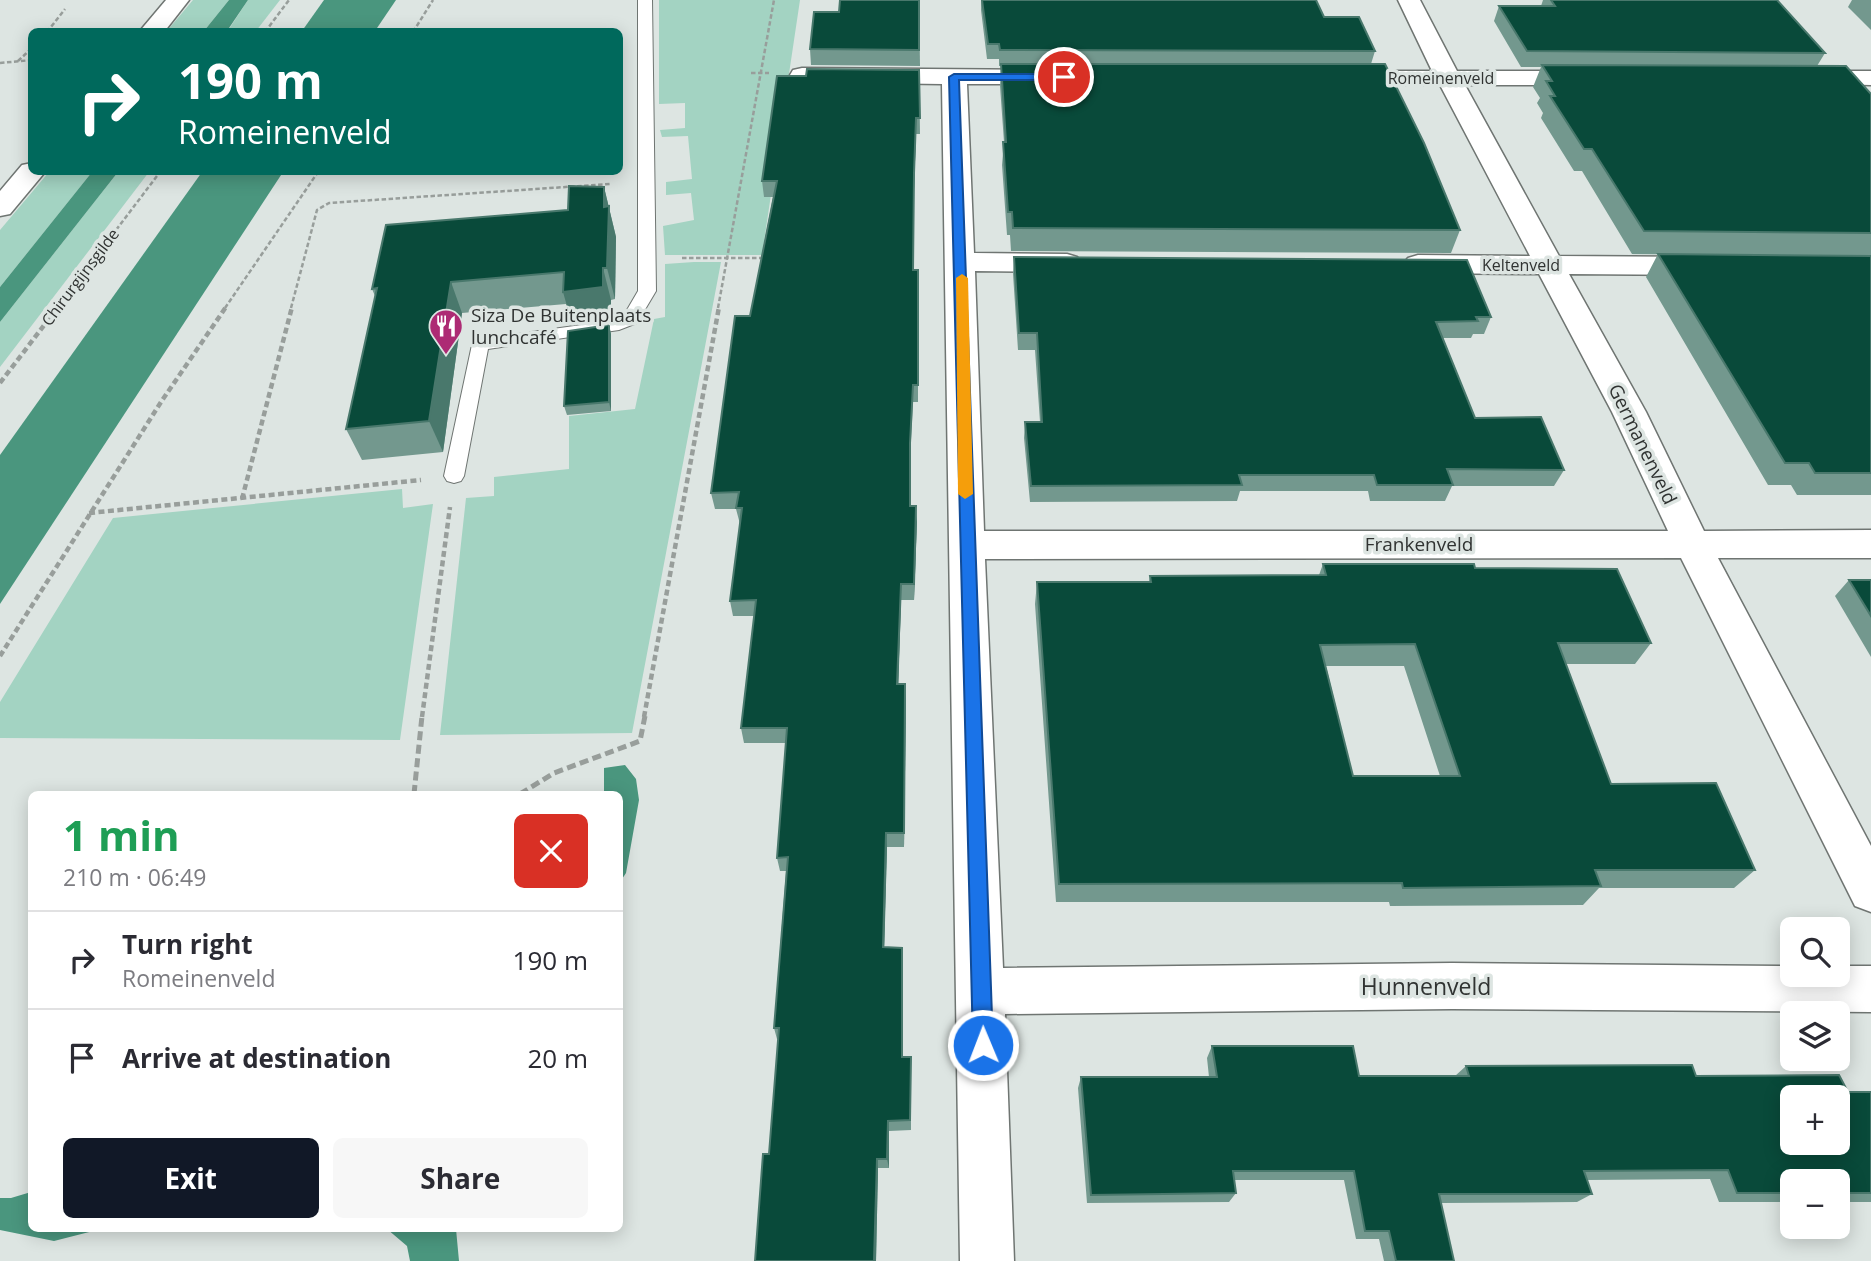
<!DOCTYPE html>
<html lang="en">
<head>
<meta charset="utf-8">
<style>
  body { margin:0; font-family:"Open Sans",sans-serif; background:#f7f7f7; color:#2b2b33; height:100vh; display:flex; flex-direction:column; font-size:26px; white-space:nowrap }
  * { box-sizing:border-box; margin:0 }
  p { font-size:23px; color:#7c7c81 }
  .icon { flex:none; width:38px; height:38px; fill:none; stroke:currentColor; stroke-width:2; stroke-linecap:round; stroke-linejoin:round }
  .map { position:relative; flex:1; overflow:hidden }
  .sheet { position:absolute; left:28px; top:791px; width:595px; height:441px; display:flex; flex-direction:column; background:#fff; border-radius:10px; box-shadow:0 4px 18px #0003 }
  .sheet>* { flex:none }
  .banner { position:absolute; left:28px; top:28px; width:595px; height:147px; border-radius:10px; box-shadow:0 4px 18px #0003; background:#00695c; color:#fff; overflow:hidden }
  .controls { position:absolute; left:1780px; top:917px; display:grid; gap:14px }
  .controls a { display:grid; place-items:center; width:70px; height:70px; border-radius:10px; background:#fff; box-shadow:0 4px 18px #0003; font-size:35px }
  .pin { position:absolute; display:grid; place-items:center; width:60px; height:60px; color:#fff; margin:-30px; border:4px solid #fff; border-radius:50%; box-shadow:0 2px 7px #0007 }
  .me { position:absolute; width:77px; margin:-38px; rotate:359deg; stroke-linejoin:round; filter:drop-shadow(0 0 5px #0008) }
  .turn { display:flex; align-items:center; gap:24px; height:147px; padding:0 35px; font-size:32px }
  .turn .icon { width:91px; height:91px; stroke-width:2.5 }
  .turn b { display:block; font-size:49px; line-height:60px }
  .round { display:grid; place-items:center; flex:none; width:74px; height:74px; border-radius:10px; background:#f7f7f7 }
  .headline { display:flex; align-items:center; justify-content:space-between; height:119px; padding:0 35px }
  h1 { font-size:42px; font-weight:700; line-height:52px; color:#1e9e55 }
  .action { display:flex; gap:14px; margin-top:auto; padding:14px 35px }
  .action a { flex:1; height:80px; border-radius:10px; background:#111827; color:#fff; font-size:28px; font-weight:700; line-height:80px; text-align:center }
  .action a+a { background:#f7f7f7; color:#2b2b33 }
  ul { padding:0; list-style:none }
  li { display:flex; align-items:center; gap:21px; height:98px; padding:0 35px; border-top:2px solid #e1e1e2 }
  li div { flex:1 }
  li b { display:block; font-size:26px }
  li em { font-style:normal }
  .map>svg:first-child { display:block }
  .green { fill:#a3d3c2 }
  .water { fill:#4a967e }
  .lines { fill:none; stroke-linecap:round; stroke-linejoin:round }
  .lane-casing { stroke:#6f7572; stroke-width:2 }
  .street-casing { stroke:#6f7572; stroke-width:3 }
  .path-far2 { stroke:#989e9b; stroke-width:2.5; stroke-dasharray:4.5 2.5; stroke-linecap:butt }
  .path-far1 { stroke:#989e9b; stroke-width:4.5; stroke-dasharray:6 3.5; stroke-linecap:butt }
  .path { stroke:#989e9b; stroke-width:5; stroke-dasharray:9 4.5; stroke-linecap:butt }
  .lane { fill:#fff; fill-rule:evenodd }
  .street { fill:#fff; fill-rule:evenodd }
  .wall { fill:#73988e; fill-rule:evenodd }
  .shaded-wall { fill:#49786c }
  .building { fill:#094a3a; stroke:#49786c; stroke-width:2; fill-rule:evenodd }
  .route { fill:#1a73e8; stroke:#114b97; stroke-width:2 }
  .slow { fill:#f59e0b }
  .labels { text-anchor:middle; stroke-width:7; stroke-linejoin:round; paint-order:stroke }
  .far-street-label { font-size:16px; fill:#303332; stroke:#dde5e2 }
  .poi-label { font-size:19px; fill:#303332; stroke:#dde5e2; text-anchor:start }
  .street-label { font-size:19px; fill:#303332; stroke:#dde5e2 }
  .near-street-label { font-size:23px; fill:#303332; stroke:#dde5e2 }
</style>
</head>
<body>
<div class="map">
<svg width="1871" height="1261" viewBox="0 0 1871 1261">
  <rect width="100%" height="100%" fill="#dde5e2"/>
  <g class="green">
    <path d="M 193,0 L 229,0 L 204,31 L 166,32 Z"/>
    <path d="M 248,0 L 280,0 L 256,31 L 227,32 Z"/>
    <path d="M 659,0 L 800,0 L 762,255 L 665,255 L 663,226 L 694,220 L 691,193 L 666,195 L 666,182 L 692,179 L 688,136 L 662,137 L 660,130 L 685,128 L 685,103 L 659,104 Z"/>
    <path d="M 49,172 L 92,172 L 0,287 L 0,230 Z"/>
    <path d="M 118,172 L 149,172 L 0,367 L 0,322 Z"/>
    <path d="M 694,262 L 721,262 L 632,733 L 440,735 L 466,498 L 494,496 L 494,477 L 569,469 L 569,416 L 635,409 L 654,319 L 665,317 L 665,264 Z"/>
    <path d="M 402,489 L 403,508 L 433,504 L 400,740 L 0,738 L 0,702 L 113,518 Z"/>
  </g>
  <g class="water">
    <path d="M 229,0 L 248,0 L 227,31 L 204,31 Z"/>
    <path d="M 324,0 L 396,0 L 375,31 L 302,31 Z"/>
    <path d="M 92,172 L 118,172 L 0,322 L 0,287 Z"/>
    <path d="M 202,172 L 283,172 L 0,604 L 0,455 Z"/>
    <path d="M 625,765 L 636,779 L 639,800 L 626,873 L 620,882 L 620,794 L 604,794 L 604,768 Z"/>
    <path d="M 31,1192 L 32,1228 L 101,1229 L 54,1241 L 0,1230 L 0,1198 L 11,1198 Z"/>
    <path d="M 387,1229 L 456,1229 L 459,1261 L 410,1261 L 407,1246 Z"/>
  </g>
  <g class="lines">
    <g class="lane-casing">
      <path id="lane" d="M 638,0 L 652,0 L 656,291 L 637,323 L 619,330 L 488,349 L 464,476 L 461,481 L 454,483 L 447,481 L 444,476 L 473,340 L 610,321 L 624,315 L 638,291 Z"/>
    </g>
    <g class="street-casing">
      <g id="street">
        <path d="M 166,0 L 189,0 L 164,32 L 139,32 Z"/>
        <path d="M 1398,0 L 1420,0 L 1457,71 L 1589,71 L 1598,73 L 1601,78 L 1598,83 L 1589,85 L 1465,85 L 1559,256 L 1704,257 L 1714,260 L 1719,266 L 1714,272 L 1704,275 L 1569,274 L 1646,412 L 1704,531 L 1871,530 L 1871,558 L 1718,558 L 1871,846 L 1871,912 L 1855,906 L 1681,558 L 985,559 L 1003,968 L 1452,963 L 1792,966 L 1792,975 L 1838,975 L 1838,966 L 1871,966 L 1871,1012 L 1452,1009 L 1005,1014 L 1014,1261 L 960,1261 L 942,84 L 802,82 L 793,80 L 790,75 L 793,70 L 802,68 L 1053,70 L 1062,72 L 1065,77 L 1062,82 L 1053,84 L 967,84 L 974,253 L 1067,254 L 1077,257 L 1082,263 L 1077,269 L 1067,272 L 975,271 L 984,531 L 1668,531 L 1612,412 L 1539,274 L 1418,273 L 1408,270 L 1403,264 L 1408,258 L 1418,255 L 1530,256 L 1440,85 L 1341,85 L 1332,83 L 1329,78 L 1332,73 L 1341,71 L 1432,71 Z"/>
        <path d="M 1803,71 L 1871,71 L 1871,85 L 1794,83 L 1791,78 L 1794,73 Z"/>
        <path d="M 32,163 L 32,172 L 45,172 L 10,214 L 0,216 L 0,191 L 22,165 Z"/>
      </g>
    </g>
    <g class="path-far2">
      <path d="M 47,32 L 65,9"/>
      <path d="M 265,32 L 289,0"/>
      <path d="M 413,32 L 433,0"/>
      <path d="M 18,61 L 32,48"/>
      <path d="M 0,63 L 32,60"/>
      <path d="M 751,73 L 769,73"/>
      <path d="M 682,258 L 765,258"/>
      <path d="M 57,308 L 160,172"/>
      <path d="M 225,308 L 318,172"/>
      <path d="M 291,308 L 317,210 L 329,203 L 610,184"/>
      <path d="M 718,308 L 774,0"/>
    </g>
    <g class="path-far1">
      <path d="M 0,383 L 58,307"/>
      <path d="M 242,499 L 292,307"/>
      <path d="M 89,513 L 421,480"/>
      <path d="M 0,656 L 161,402 L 226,307"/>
      <path d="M 422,717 L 450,507"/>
      <path d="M 644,717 L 719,307"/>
    </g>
    <g class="path">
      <path d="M 414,794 L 422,716"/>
      <path d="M 520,794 L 554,773 L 640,741 L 645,716"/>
    </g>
    <use href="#lane" class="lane"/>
    <use href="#street" class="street"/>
  </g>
  <g class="wall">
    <path d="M 919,0 L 920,66 L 811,65 L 810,49 L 839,12 Z"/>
    <path d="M 981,0 L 1316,0 L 1324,17 L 1375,51 L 1371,64 L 1460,230 L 1451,253 L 1011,251 L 1010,235 L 1007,235 L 1002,165 L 1004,142 L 1000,86 L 1001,66 L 999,66 L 999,59 L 987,59 L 981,10 Z"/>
    <path d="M 1543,0 L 1777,0 L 1825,53 L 1817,66 L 1871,94 L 1871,495 L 1797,495 L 1791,485 L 1768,485 L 1646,277 L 1658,254 L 1762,255 L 1632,254 L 1582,171 L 1574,171 L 1541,118 L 1543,113 L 1537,103 L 1540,98 L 1533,87 L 1541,67 L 1521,67 L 1494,21 L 1499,6 L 1541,6 Z"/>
    <path d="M 1852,0 L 1871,0 L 1871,30 L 1848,7 Z"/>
    <path d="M 919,70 L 920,134 L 916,134 L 914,189 L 913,270 L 918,270 L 918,402 L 913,402 L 910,459 L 910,506 L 917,522 L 914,600 L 901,600 L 898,684 L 906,699 L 904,847 L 887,847 L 884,947 L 902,960 L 903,1057 L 911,1068 L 911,1130 L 889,1131 L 889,1168 L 878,1168 L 876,1261 L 755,1261 L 769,1154 L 778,1039 L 777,1039 L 774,1028 L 786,871 L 780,871 L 777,858 L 786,743 L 744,743 L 741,728 L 754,616 L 733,616 L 730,601 L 740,524 L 736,509 L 715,509 L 711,493 L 750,316 L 773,197 L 764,197 L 762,181 L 806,76 Z"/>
    <path d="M 604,187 L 616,237 L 615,299 L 611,300 L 611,318 L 572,324 L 566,304 L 462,313 L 443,452 L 362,460 L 346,429 L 375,296 L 372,289 L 568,210 Z"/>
    <path d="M 1014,257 L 1491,317 L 1484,334 L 1473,334 L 1471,338 L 1443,338 L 1475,418 L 1564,470 L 1554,486 L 1452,486 L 1445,501 L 1370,501 L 1368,491 L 1240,491 L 1237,501 L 1030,502 L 1024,438 L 1025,422 L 1040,422 L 1035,350 L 1018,350 L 1013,274 Z"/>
    <path d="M 609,325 L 611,334 L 611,411 L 567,415 L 564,406 Z"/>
    <path d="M 1323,564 L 1475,568 L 1651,643 L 1635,664 L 1566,664 L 1611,784 L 1755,870 L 1734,888 L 1599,888 L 1583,905 L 1390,906 L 1389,902 L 1056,902 L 1035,604 L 1037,582 L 1149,582 L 1150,576 L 1319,575 ZM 1326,666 L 1404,666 L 1440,776 L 1353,776 Z"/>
    <path d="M 1849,580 L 1871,580 L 1871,657 L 1835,596 Z"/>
    <path d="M 1212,1046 L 1359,1076 L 1455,1076 L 1466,1066 L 1696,1076 L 1848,1092 L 1871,1092 L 1871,1202 L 1838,1202 L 1838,1181 L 1792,1181 L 1792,1202 L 1719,1202 L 1710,1179 L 1587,1180 L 1592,1194 L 1577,1202 L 1441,1203 L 1454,1261 L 1384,1261 L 1379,1239 L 1356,1239 L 1344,1180 L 1234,1180 L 1236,1193 L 1229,1202 L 1087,1203 L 1078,1088 L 1081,1077 L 1209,1077 L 1207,1058 Z"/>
  </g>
  <g class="shaded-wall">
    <path d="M 916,118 L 916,134 L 914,189 L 914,173 Z"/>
    <path d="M 604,187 L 616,237 L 615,299 L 607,268 L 604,207 Z"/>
    <path d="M 603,268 L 611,300 L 611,318 L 572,324 L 563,292 Z"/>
    <path d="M 451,282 L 462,313 L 443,452 L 429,421 Z"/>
    <path d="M 609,325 L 611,334 L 611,411 L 609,402 Z"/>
    <path d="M 916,506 L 917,522 L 914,600 L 914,584 Z"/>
    <path d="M 901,584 L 901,600 L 898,699 L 897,684 Z"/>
    <path d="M 905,684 L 906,699 L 904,847 L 904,833 Z"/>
    <path d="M 886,833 L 887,847 L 884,960 L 883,947 Z"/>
    <path d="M 888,1121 L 889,1131 L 889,1168 L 887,1159 Z"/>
    <path d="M 877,1159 L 878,1168 L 876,1261 L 874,1261 Z"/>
  </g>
  <g class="building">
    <path d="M 840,0 L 919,0 L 919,50 L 810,49 L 814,12 L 839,12 Z"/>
    <path d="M 982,0 L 1316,0 L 1324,17 L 1359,17 L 1375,51 L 1000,50 L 999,44 L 988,44 Z"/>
    <path d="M 1551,0 L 1777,0 L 1825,53 L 1527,51 L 1499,6 L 1555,6 Z"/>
    <path d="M 1001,64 L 1385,64 L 1424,143 L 1460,230 L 1013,228 L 1012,212 L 1008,212 L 1003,142 L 1006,142 Z"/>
    <path d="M 1542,65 L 1846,66 L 1871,94 L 1871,233 L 1644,231 L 1592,149 L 1584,149 L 1550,96 L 1555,96 L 1546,81 L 1552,81 Z"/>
    <path d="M 807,69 L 919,70 L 920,118 L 916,118 L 914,173 L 913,270 L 918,270 L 918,385 L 913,385 L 910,443 L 910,506 L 916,506 L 914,584 L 901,584 L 897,684 L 905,684 L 904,833 L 886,833 L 883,947 L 902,948 L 902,1057 L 911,1057 L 910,1120 L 888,1121 L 887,1159 L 877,1159 L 874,1261 L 755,1261 L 763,1154 L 769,1154 L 779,1028 L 774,1028 L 788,857 L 777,858 L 787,728 L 741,728 L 756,600 L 730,601 L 742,508 L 736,508 L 739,492 L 711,493 L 735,316 L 750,316 L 777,181 L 762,181 L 777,76 L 806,76 Z"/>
    <path d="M 569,186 L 604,187 L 604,207 L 609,206 L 607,268 L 603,268 L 603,287 L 563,292 L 564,272 L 451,282 L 429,421 L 346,429 L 377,288 L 372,289 L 386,225 L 568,210 Z"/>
    <path d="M 1658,254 L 1871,256 L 1871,473 L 1815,473 L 1809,463 L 1785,463 Z"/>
    <path d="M 1014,257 L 1467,260 L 1491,317 L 1476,317 L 1478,321 L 1436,322 L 1475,418 L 1541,417 L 1564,470 L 1447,469 L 1453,485 L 1377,485 L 1374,475 L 1239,475 L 1242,485 L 1031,486 L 1025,422 L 1042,422 L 1037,333 L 1019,333 Z"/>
    <path d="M 609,325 L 609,402 L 564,406 L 568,331 Z"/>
    <path d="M 1323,564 L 1474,564 L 1475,568 L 1617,569 L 1651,643 L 1558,643 L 1611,784 L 1716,783 L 1755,870 L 1595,870 L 1601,886 L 1403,888 L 1402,883 L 1059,884 L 1037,582 L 1151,582 L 1150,576 L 1326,575 ZM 1415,644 L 1460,776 L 1353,776 L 1320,645 Z"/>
    <path d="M 1849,580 L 1871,580 L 1871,616 Z"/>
    <path d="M 1212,1046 L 1353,1046 L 1359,1076 L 1469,1076 L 1466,1066 L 1692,1065 L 1696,1076 L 1839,1075 L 1848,1092 L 1871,1092 L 1871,1193 L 1838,1193 L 1838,1181 L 1792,1181 L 1792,1193 L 1737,1193 L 1728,1170 L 1584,1171 L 1592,1194 L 1439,1194 L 1454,1261 L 1396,1261 L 1389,1231 L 1365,1231 L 1354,1171 L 1233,1171 L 1236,1193 L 1091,1195 L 1081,1077 L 1217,1077 ZM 1792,1097 L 1838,1097 L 1838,1143 L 1792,1143 Z"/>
  </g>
  <path class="route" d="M 1064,74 L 1067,75 L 1067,80 L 959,80 L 993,1045 L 990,1052 L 983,1055 L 976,1052 L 973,1045 L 949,77 L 954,74 Z"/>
  <path class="slow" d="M 962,274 L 968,278 L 973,494 L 965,499 L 958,494 L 956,278 Z"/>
  <defs>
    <g id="restaurant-pin" transform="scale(1.75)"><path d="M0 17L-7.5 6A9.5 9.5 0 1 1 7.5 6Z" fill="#ad2a74" stroke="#dde5e2"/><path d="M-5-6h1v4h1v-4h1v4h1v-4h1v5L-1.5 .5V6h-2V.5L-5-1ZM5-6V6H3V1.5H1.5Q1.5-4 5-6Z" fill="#fff"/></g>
  </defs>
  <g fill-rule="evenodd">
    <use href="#restaurant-pin" x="446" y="326"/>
  </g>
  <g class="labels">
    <g class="far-street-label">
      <text x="1441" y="84">Romeinenveld</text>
      <text x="1521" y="271">Keltenveld</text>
      <text transform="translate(80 277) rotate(-53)" y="6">Chirurgijnsgilde</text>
    </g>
    <g class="poi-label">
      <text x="471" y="322">Siza De Buitenplaats<tspan x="471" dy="22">lunchcafé</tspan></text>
    </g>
    <g class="street-label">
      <text transform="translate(1643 444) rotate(64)" y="7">Germanenveld</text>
      <text x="1419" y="551">Frankenveld</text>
    </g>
    <g class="near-street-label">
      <text x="1426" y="995">Hunnenveld</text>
    </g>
  </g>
</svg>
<div class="controls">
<a><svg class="icon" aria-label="search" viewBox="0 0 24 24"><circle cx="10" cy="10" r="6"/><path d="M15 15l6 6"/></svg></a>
<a><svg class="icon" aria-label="layers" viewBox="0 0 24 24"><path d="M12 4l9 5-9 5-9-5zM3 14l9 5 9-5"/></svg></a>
<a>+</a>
<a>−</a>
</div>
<div class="pin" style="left:1064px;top:77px;background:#d93025"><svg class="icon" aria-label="arrive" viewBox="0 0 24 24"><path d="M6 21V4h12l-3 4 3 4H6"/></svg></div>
<svg class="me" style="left:983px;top:1045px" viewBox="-20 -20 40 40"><circle r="17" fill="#1a73e8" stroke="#fff" stroke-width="3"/><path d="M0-11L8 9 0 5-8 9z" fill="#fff"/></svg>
<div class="banner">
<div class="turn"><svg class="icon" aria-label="right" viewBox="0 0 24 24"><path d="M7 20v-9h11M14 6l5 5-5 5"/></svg><div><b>190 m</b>Romeinenveld</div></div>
</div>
<section class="sheet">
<div class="headline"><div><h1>1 min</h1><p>210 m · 06:49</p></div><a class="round" style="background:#d93025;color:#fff"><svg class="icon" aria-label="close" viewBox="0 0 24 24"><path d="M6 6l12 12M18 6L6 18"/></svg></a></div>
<ul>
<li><svg class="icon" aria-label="right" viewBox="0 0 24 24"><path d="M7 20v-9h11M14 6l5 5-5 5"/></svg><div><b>Turn right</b><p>Romeinenveld</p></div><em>190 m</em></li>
<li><svg class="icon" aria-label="arrive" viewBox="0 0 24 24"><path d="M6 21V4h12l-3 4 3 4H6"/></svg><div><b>Arrive at destination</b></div><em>20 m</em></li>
</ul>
<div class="action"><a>Exit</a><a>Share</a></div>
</section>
</div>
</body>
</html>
